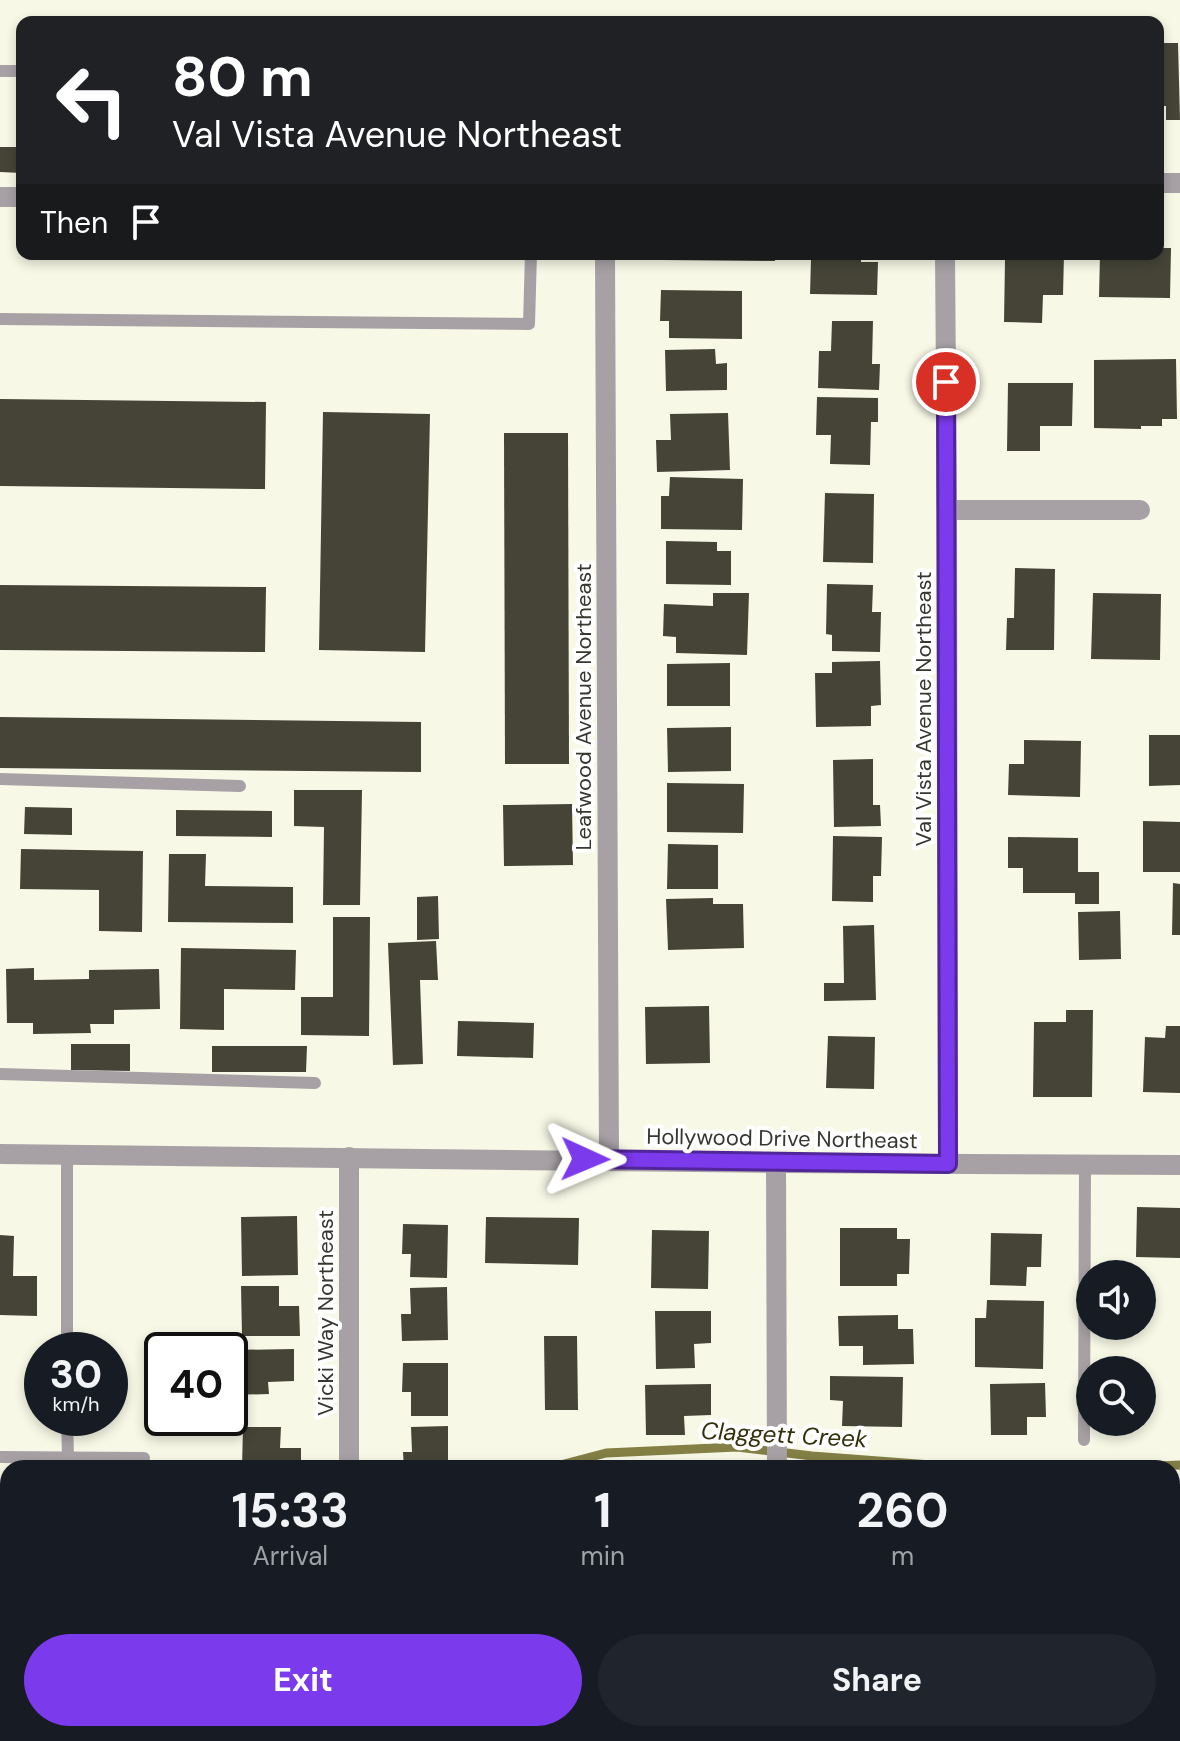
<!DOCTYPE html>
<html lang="en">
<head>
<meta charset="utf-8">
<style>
  body { margin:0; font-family:"DM Sans",sans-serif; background:#20242c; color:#f1f3f6; height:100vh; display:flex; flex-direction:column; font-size:30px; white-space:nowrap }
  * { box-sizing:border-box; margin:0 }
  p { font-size:26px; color:#9ea1a6 }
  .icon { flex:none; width:44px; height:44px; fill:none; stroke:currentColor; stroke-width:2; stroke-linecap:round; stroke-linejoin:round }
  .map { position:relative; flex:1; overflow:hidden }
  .side { position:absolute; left:0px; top:1460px; width:1180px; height:282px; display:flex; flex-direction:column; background:#171b24; border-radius:24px 24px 0 0; box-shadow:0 4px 12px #0003 }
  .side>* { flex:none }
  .top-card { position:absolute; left:16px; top:16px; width:1148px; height:244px; border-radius:16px; box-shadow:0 4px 12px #0003; background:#202124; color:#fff; overflow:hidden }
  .buttons { position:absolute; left:1076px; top:1260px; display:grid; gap:16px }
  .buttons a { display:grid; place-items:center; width:80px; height:80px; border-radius:50%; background:#171b24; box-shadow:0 4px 12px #0003; font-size:40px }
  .speed { position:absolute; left:24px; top:1332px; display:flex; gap:16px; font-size:40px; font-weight:700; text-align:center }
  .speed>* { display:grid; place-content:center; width:104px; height:104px; border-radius:50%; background:#171b24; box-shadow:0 4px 12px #0003; line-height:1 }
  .speed small { font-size:20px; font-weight:400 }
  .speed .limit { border:4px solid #111; border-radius:12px; background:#fff; color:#111 }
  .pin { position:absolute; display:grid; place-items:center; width:68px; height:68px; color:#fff; margin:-34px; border:4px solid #fff; border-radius:50%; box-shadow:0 2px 8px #0007 }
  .me { position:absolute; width:88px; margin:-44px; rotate:91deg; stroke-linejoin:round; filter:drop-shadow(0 0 6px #0008) }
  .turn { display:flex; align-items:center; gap:28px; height:168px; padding:0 24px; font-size:36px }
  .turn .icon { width:104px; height:104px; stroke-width:2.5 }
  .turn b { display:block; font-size:56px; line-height:68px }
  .then { display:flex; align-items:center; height:76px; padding:0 24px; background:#0003; gap:16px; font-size:30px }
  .eta { display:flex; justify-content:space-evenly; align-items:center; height:136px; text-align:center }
  .eta b { font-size:48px; font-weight:700; line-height:56px }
  .cta { display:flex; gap:16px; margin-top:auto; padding:16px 24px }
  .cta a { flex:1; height:92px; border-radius:48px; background:#7c3aed; color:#fff; font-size:32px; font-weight:700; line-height:92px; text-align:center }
  .cta a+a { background:#20242c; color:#f1f3f6 }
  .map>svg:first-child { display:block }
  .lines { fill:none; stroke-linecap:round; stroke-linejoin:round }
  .stream { stroke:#837f45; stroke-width:9 }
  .building { fill:#454437 }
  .service { stroke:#a7a1a6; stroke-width:12 }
  .minor { stroke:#a7a1a6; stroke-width:20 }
  .tertiary { stroke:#a7a1a6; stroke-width:20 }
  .route-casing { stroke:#51269a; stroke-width:20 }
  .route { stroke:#7c3aed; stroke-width:14 }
  .labels { text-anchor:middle; stroke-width:8; stroke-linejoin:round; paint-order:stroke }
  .street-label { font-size:22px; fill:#373731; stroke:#fff }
  .water-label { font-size:24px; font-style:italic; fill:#33300c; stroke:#fff }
</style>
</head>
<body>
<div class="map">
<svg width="1180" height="1741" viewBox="0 0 1180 1741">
  <rect width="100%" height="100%" fill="#f8f8e7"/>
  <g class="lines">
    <g class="stream">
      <path d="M 549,1468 L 606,1453 L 737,1447 L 812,1456 L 971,1468"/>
      <path d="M 1115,1468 L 1180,1465"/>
    </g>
  </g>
  <g class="building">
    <path d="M 1158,43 L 1178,43 L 1180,120 L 1166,120 L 1166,106 L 1158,106 Z"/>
    <path d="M 0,147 L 22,147 L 22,173 L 0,172 Z"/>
    <path d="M 1158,248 L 1171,248 L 1170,298 L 1099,297 L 1100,254 L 1158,254 Z"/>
    <path d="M 661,254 L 775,254 L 775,261 L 661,260 Z"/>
    <path d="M 798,254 L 861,254 L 861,262 L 878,262 L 877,295 L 810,294 L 811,259 L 798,259 Z"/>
    <path d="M 1030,254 L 1064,254 L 1063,295 L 1043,295 L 1042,323 L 1004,322 L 1005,260 L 1030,260 Z"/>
    <path d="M 661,290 L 742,291 L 742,339 L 669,338 L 669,321 L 660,321 Z"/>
    <path d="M 832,321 L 873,321 L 872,364 L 880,364 L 879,390 L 818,388 L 819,351 L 831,351 Z"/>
    <path d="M 715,349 L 716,364 L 727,363 L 727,390 L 666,391 L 665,350 Z"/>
    <path d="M 1176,359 L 1177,419 L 1162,419 L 1162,426 L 1141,426 L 1141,429 L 1094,428 L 1094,360 Z"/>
    <path d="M 1008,383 L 1073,383 L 1072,426 L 1040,426 L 1040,451 L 1007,451 Z"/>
    <path d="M 817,397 L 878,398 L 878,422 L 871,422 L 870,465 L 830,464 L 831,435 L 816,435 Z"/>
    <path d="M 0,399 L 266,402 L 265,489 L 0,486 Z"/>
    <path d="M 323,412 L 430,414 L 425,652 L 319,650 Z"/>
    <path d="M 728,413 L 730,470 L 657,472 L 656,440 L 671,440 L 670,414 Z"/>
    <path d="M 504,433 L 568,433 L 569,764 L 505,764 Z"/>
    <path d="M 670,477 L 743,479 L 742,530 L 661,529 L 661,496 L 669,496 Z"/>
    <path d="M 825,493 L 874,494 L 873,563 L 823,562 Z"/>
    <path d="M 666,541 L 717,542 L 717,551 L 731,551 L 731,585 L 666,584 Z"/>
    <path d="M 1015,568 L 1055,569 L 1054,650 L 1006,650 L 1007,618 L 1014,618 Z"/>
    <path d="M 827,584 L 873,585 L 872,612 L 881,612 L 880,652 L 832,651 L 832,635 L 826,634 Z"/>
    <path d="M 0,585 L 266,587 L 265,652 L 0,650 Z"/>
    <path d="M 713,593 L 749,593 L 747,655 L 676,653 L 676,637 L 663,636 L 664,604 L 713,606 Z"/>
    <path d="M 1093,593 L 1161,594 L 1160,660 L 1091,659 Z"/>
    <path d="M 880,661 L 881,705 L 871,706 L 871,726 L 816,727 L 815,673 L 832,673 L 832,662 Z"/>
    <path d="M 730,663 L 730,706 L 667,706 L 667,664 Z"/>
    <path d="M 0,717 L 421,722 L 421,772 L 0,768 Z"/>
    <path d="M 731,727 L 731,771 L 668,772 L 667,728 Z"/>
    <path d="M 1149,735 L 1180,735 L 1180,785 L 1149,786 Z"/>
    <path d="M 1024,740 L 1081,741 L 1080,797 L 1008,795 L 1009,764 L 1024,764 Z"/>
    <path d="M 873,759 L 873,805 L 880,805 L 881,826 L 834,827 L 833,760 Z"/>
    <path d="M 667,783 L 744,784 L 743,833 L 667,832 Z"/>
    <path d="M 294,790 L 362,790 L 360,905 L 323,905 L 324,827 L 294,826 Z"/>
    <path d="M 572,804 L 573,865 L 504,866 L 503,805 Z"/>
    <path d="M 25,807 L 72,808 L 72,835 L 24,834 Z"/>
    <path d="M 176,810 L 272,811 L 272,837 L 176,836 Z"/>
    <path d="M 1143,821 L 1180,822 L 1180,872 L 1143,872 Z"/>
    <path d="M 833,836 L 882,837 L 881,876 L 873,876 L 873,902 L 832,901 Z"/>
    <path d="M 1008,837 L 1078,838 L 1078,872 L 1099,872 L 1099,904 L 1075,904 L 1075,893 L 1023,893 L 1023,868 L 1008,868 Z"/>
    <path d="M 668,844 L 718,845 L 718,889 L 667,889 Z"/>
    <path d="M 21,849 L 143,851 L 142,932 L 99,931 L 99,890 L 20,889 Z"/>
    <path d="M 169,854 L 206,854 L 205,886 L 293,887 L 293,923 L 168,922 Z"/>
    <path d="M 1173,883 L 1180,884 L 1180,935 L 1172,935 Z"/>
    <path d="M 438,896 L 439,939 L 417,940 L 417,897 Z"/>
    <path d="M 713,898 L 713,904 L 743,904 L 744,948 L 668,950 L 666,899 Z"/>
    <path d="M 1120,911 L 1121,959 L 1079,960 L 1078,912 Z"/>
    <path d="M 333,917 L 370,917 L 369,1036 L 301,1035 L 301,997 L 333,997 Z"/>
    <path d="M 874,925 L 876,1000 L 824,1001 L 824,983 L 844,983 L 843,926 Z"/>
    <path d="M 436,941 L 438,980 L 420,980 L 423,1064 L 393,1065 L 388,943 Z"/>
    <path d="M 181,948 L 296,950 L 295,990 L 224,989 L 224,1030 L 180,1029 Z"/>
    <path d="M 34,968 L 34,980 L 89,979 L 89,970 L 159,969 L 160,1009 L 114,1010 L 114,1024 L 90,1024 L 91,1033 L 33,1034 L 33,1023 L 7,1023 L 6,969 Z"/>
    <path d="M 709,1006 L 710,1063 L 646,1064 L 645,1007 Z"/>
    <path d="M 1066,1010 L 1093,1010 L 1092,1097 L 1033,1097 L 1034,1022 L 1066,1022 Z"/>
    <path d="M 458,1021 L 534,1023 L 533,1058 L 457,1056 Z"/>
    <path d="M 1166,1026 L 1180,1026 L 1180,1093 L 1143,1092 L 1145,1037 L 1165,1038 Z"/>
    <path d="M 828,1036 L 875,1037 L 874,1089 L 826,1088 Z"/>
    <path d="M 71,1044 L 130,1044 L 130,1071 L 71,1070 Z"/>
    <path d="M 212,1046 L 307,1046 L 306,1072 L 212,1072 Z"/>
    <path d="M 1137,1207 L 1180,1208 L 1180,1258 L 1136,1257 Z"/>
    <path d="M 297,1216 L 298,1275 L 242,1276 L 241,1217 Z"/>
    <path d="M 486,1217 L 579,1218 L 578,1265 L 485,1263 Z"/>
    <path d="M 403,1224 L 448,1225 L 447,1278 L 410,1277 L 411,1254 L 402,1254 Z"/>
    <path d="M 840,1228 L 897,1228 L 897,1239 L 910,1239 L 909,1274 L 897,1274 L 897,1286 L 840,1286 Z"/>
    <path d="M 652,1230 L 709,1231 L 708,1289 L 651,1288 Z"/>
    <path d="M 991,1233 L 1042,1234 L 1041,1267 L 1027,1267 L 1026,1286 L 990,1285 Z"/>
    <path d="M 0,1235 L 14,1236 L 13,1276 L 37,1276 L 37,1316 L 0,1315 Z"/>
    <path d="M 241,1286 L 279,1286 L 279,1306 L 299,1306 L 300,1336 L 242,1336 Z"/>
    <path d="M 447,1287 L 448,1340 L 402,1341 L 401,1314 L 411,1314 L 410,1288 Z"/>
    <path d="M 987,1300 L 1044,1301 L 1043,1369 L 975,1367 L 975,1318 L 986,1318 Z"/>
    <path d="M 655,1311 L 711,1311 L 711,1343 L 694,1344 L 695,1368 L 656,1369 Z"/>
    <path d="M 898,1315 L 898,1329 L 913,1329 L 914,1364 L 863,1365 L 863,1346 L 839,1346 L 838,1316 Z"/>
    <path d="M 544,1336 L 577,1336 L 578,1410 L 545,1410 Z"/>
    <path d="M 294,1349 L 294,1381 L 268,1382 L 269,1394 L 230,1395 L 230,1350 Z"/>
    <path d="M 403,1363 L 448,1363 L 448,1416 L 411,1416 L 411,1392 L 402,1392 Z"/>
    <path d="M 830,1376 L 903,1377 L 902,1427 L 842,1426 L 843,1401 L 830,1400 Z"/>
    <path d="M 1045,1383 L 1046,1417 L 1027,1417 L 1027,1435 L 991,1435 L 990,1384 Z"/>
    <path d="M 711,1384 L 711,1415 L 684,1416 L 685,1435 L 646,1435 L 645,1385 Z"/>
    <path d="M 448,1426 L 448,1468 L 404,1468 L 403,1452 L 412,1452 L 411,1427 Z"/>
    <path d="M 243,1427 L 281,1427 L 280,1448 L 301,1448 L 301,1468 L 242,1468 Z"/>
    <path d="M 1177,1498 L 1180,1498 L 1180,1542 L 1176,1542 Z"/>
    <path d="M 0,1579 L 8,1583 L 8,1655 L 0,1651 Z"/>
    <path d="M 1180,1659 L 1180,1718 L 1172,1718 L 1172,1660 Z"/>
    <path d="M 875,1734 L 951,1734 L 951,1741 L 874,1741 Z"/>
  </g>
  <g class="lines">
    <g class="service">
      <path d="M 0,71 L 22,71"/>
      <path d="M 0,319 L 529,324 L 531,254"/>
      <path d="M 0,779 L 240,786"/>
      <path d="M 0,1074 L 315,1083"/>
      <path d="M 67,1155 L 67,1350"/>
      <path d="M 67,1418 L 68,1457"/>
      <path d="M 1084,1440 L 1085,1164"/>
      <path d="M 0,1457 L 144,1458"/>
    </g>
    <g class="minor">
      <path d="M 1158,183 L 1180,183"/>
      <path d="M 0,197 L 22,197"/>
      <path d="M 605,254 L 609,1160"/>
      <path d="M 945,254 L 947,510 L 948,1164"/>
      <path d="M 947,510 L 1140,510"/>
      <path d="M 349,1157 L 349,1468"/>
      <path d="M 776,1163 L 777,1468"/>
      <path d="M 1172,1603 L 1180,1603"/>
      <path d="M 795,1734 L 797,1741"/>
      <path d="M 308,1741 L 749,1739 L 766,1734"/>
    </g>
    <path class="tertiary" d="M 0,1154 L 776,1163 L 1180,1165"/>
  </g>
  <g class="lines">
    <g class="route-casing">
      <path id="route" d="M 585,1159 L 948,1164 L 946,382"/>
    </g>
    <use href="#route" class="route"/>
  </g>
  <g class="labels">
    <g class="street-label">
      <text transform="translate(583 707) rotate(-90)" y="8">Leafwood Avenue Northeast</text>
      <text transform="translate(923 709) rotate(-90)" y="8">Val Vista Avenue Northeast</text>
      <text transform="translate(782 1138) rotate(1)" y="8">Hollywood Drive Northeast</text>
      <text transform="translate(325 1313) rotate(-90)" y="8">Vicki Way Northeast</text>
    </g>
    <g class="water-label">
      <text transform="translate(784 1435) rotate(3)" y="8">Claggett Creek</text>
    </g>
  </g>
</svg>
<div class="buttons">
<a><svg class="icon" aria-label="sound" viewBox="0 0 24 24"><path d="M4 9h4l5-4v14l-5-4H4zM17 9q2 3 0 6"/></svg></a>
<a><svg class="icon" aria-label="search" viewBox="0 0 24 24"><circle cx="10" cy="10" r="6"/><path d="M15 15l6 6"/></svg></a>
</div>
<div class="speed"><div>30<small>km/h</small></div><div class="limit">40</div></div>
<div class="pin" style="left:946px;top:382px;background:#d93025"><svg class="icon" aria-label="arrive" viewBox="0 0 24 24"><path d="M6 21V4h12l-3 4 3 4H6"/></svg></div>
<svg class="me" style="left:585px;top:1159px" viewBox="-20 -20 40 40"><path d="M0-17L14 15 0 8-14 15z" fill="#7c3aed" stroke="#fff" stroke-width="4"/></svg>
<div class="top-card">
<div class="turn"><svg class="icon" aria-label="left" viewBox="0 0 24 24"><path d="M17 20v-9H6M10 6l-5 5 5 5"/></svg><div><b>80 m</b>Val Vista Avenue Northeast</div></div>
<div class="then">Then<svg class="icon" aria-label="arrive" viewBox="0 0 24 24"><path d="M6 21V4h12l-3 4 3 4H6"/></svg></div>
</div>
<section class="side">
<div class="eta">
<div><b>15:33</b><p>Arrival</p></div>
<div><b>1</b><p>min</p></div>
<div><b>260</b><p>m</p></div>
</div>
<div class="cta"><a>Exit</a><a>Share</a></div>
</section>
</div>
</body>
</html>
